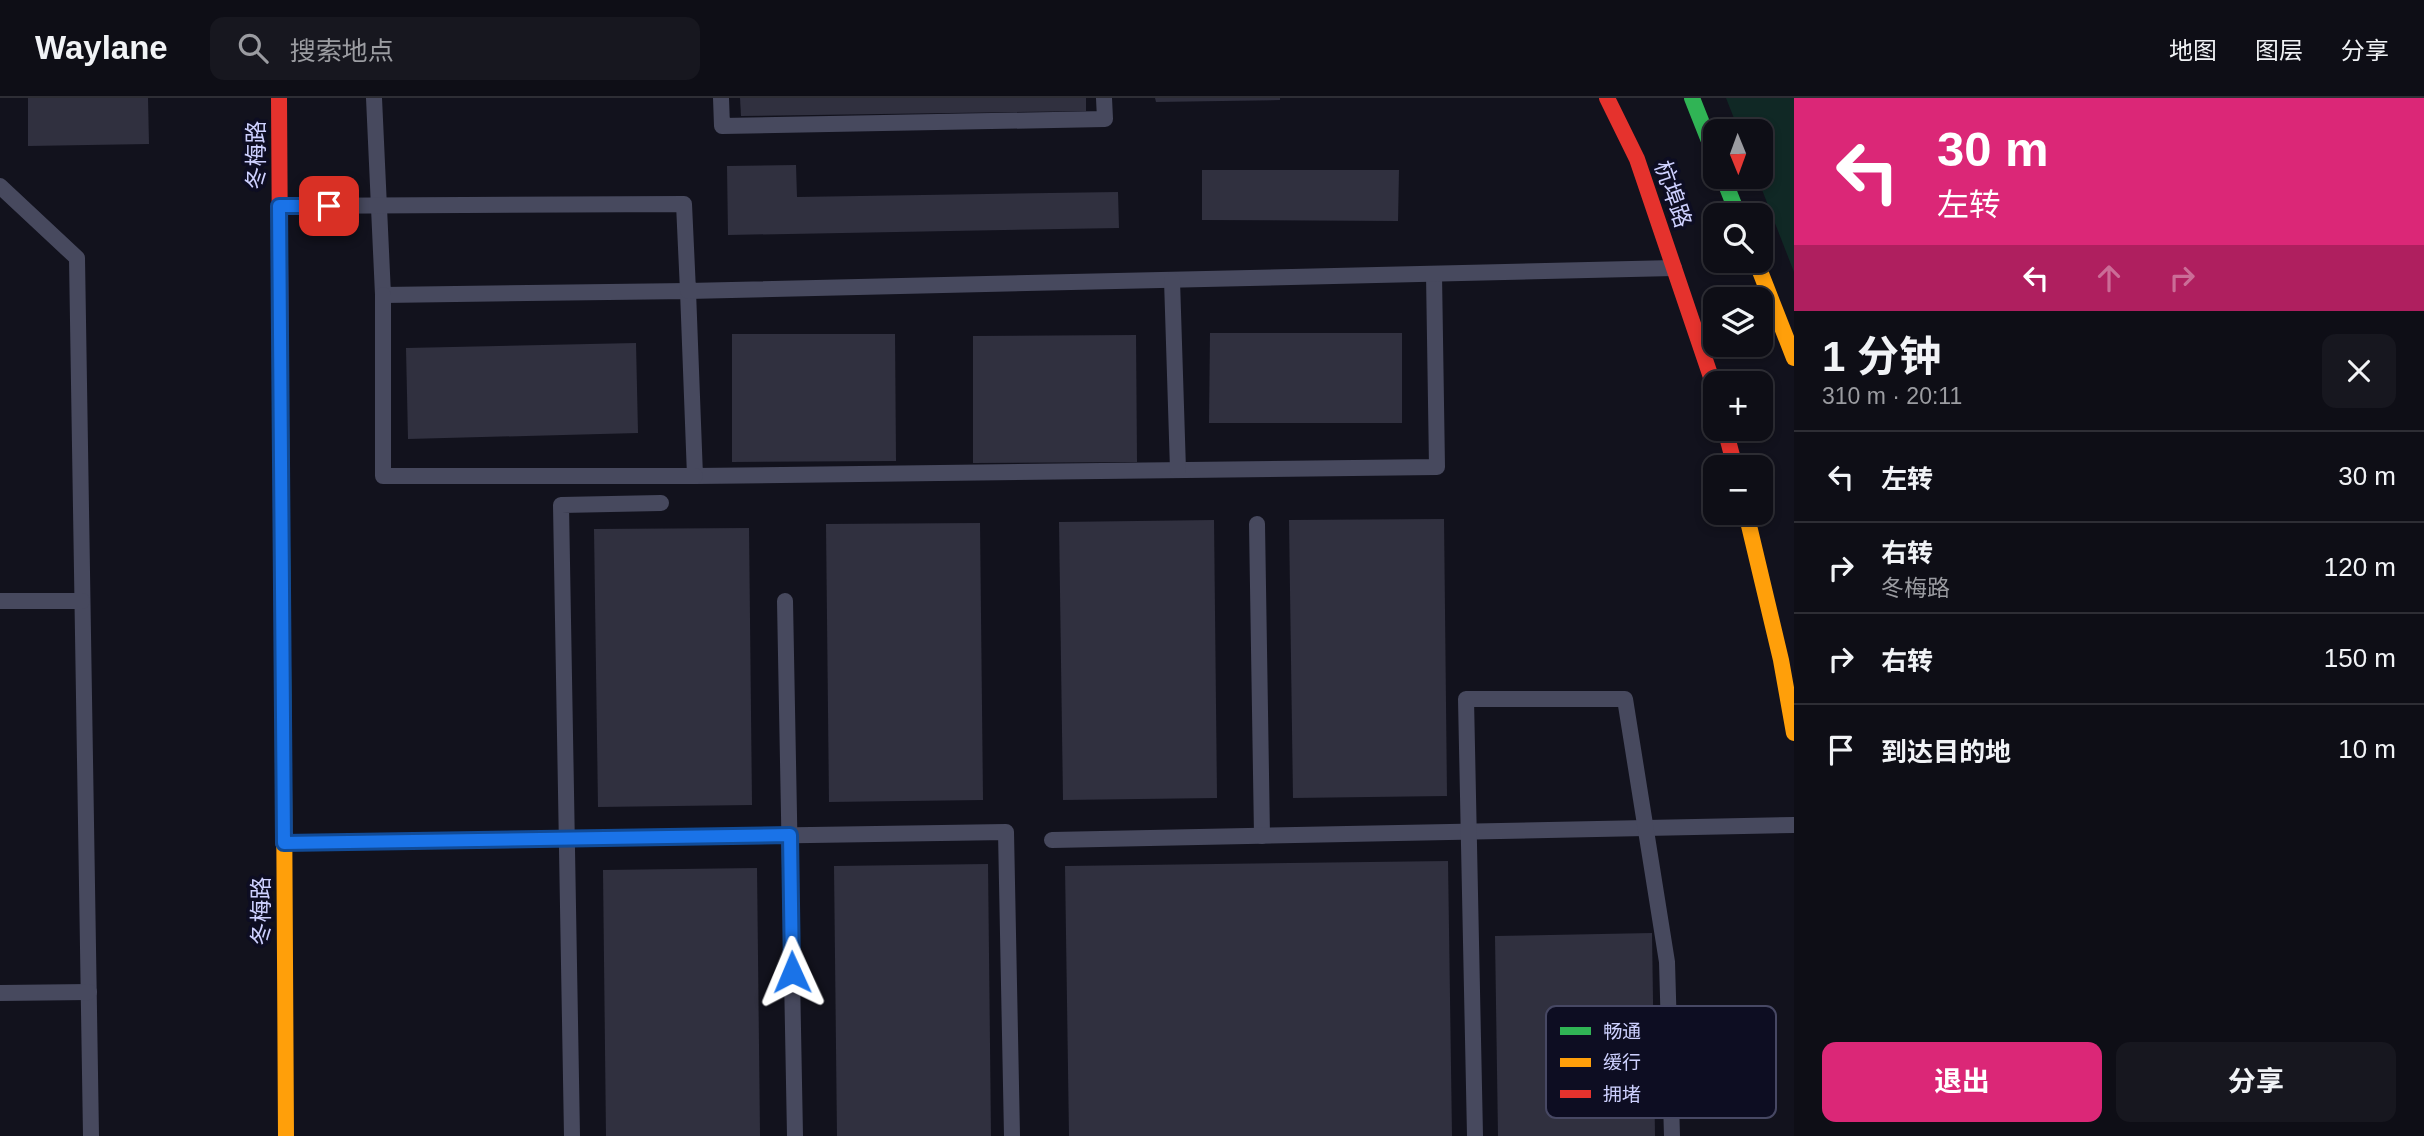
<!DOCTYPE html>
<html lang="zh">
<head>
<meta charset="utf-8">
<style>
  body { margin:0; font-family:Arial,"Noto Sans SC",sans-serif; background:#17171f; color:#f1f3f6; height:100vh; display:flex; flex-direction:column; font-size:26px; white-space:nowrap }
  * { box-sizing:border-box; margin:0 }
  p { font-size:23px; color:#9b9ca1 }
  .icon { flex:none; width:38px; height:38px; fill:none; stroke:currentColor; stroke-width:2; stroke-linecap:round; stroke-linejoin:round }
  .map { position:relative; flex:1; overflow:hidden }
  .details { display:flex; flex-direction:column; background:#0e0e16; width:630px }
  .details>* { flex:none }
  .top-card { background:#db2777; color:#fff; overflow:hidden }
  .needle { width:46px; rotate:179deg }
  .fabs { position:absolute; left:1703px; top:21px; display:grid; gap:14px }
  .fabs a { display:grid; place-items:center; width:70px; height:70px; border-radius:14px; background:#0e0e16; box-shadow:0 4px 10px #0003,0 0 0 2px #2e2e35; font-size:35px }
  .pin { position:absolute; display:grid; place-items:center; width:60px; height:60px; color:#fff; margin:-30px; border-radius:14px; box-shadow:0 4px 10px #0006 }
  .me { position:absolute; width:77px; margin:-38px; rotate:359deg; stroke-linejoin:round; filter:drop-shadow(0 0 5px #0008) }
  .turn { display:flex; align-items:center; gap:24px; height:147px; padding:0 28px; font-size:32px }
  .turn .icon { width:91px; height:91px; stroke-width:2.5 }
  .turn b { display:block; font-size:49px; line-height:60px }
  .lanes { display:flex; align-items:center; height:66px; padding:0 28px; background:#0003; justify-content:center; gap:35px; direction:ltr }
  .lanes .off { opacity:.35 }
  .round { display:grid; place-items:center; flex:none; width:74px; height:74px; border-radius:14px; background:#17171f }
  .head { display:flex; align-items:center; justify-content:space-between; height:119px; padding:0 28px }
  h1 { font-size:42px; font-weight:700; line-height:52px }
  .button { display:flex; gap:14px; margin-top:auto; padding:14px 28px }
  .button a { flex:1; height:80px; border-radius:14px; background:#db2777; color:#fff; font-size:28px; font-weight:700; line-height:80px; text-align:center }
  .button a+a { background:#17171f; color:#f1f3f6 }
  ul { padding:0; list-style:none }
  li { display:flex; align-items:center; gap:21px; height:91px; padding:0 28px; border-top:2px solid #2e2e35 }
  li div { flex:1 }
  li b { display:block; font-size:26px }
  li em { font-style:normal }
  header { display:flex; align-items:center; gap:42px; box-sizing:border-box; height:98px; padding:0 35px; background:#0e0e16; border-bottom:2px solid #2e2e35 }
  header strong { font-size:33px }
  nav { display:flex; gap:38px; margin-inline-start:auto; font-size:24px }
  .search { width:490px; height:63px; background:#17171f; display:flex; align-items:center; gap:18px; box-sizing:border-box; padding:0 24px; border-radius:14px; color:#9b9ca1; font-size:26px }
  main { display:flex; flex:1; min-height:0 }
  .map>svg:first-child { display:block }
  .green { fill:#102825 }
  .building { fill:#30303f }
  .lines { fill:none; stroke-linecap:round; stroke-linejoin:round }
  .lane { stroke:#47495e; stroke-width:16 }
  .fast { stroke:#30b455; stroke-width:16 }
  .slow { stroke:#ff9f0a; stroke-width:16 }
  .jam { stroke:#e5322d; stroke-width:16 }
  .route-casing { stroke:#114b97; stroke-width:18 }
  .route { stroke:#1a73e8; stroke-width:12 }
  .labels { text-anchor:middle; stroke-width:7; stroke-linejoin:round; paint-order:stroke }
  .street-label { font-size:23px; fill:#ced1ff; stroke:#0d0d22 }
  .key { fill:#0d0d22; stroke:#474864; stroke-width:2 }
  .key-label { font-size:19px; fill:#ced1ff }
</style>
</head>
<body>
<header>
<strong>Waylane</strong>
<div class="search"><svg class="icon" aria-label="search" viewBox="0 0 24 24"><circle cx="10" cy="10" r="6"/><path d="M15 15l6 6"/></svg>搜索地点</div>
<nav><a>地图</a><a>图层</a><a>分享</a></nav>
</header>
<main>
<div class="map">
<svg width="1794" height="1038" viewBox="0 0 1794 1038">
  <rect width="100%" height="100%" fill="#12121d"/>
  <path class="green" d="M 1726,0 L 1794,0 L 1794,174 L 1757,79 L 1760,79 L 1760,33 L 1739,33 Z"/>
  <g class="building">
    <path d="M 28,0 L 148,0 L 149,46 L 28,48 Z"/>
    <path d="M 740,0 L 1086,0 L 1086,13 L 741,18 Z"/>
    <path d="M 1155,0 L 1280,0 L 1280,2 L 1156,4 Z"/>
    <path d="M 796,67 L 797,99 L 1118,94 L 1119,130 L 728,137 L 727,68 Z"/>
    <path d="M 1202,72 L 1399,72 L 1398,123 L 1202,122 Z"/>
    <path d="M 1210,235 L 1402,235 L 1402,325 L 1209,325 Z"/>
    <path d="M 732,236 L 895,236 L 896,363 L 732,364 Z"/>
    <path d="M 1136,237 L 1137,364 L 973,365 L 973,238 Z"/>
    <path d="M 636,245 L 638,335 L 408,341 L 406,250 Z"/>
    <path d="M 1444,421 L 1447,698 L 1293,700 L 1289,422 Z"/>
    <path d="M 1214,422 L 1217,700 L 1063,702 L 1059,424 Z"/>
    <path d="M 980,425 L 983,702 L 829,704 L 826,426 Z"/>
    <path d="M 749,430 L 752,707 L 598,709 L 594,431 Z"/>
    <path d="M 1448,763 L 1452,1038 L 1069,1038 L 1065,768 Z"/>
    <path d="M 988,766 L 991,1038 L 837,1038 L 834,768 Z"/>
    <path d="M 757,770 L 760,1038 L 606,1038 L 603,772 Z"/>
    <path d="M 1652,835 L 1655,1038 L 1498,1038 L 1495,838 Z"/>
  </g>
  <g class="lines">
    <g class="lane">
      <path d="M 374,0 L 383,197 L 688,193 L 695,378 L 1437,369 L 1434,176"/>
      <path d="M 721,0 L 722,28 L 1105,21 L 1104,0"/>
      <path d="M 0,88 L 77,160 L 91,1038"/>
      <path d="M 280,108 L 684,106 L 688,193 L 1674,170"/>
      <path d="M 1172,182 L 1178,372"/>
      <path d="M 383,197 L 383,378 L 695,378"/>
      <path d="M 1257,426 L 1262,738"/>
      <path d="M 0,503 L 82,503"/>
      <path d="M 785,503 L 795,1038"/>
      <path d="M 1052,742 L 1794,727"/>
      <path d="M 283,745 L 1006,734 L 1012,1038"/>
      <path d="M 0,895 L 89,894"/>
      <path d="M 572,1038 L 561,407 L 661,405"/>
      <path d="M 1475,1038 L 1466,601 L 1625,601 L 1667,864 L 1672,1038"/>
    </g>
    <g class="fast">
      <path d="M 1692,0 L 1715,58"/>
      <path d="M 1723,79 L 1738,117"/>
      <path d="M 281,325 L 284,686"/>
    </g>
    <g class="slow">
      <path d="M 1756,163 L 1794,260"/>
      <path d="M 1746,415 L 1781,562 L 1794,635"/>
      <path d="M 284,686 L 286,1038"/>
    </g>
    <g class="jam">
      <path d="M 279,0 L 281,325"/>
      <path d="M 1607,0 L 1637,61 L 1715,291"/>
      <path d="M 1725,331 L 1735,369"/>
    </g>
  </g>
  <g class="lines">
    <g class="route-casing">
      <path id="route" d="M 329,108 L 279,108 L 284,745 L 790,737 L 792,874"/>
    </g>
    <use href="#route" class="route"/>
  </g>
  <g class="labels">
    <g class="street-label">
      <text transform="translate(256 57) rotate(-90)" y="8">冬梅路</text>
      <text transform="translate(1673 96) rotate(71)" y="8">杭埠路</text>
      <text transform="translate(261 813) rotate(-90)" y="8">冬梅路</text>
    </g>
  </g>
  <rect x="1546" y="908" width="230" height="112" rx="10" class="key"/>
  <rect x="1560" y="929" width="31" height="8" fill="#30b455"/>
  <rect x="1560" y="960" width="31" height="9" fill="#ff9f0a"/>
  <rect x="1560" y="992" width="31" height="8" fill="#e5322d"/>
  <g class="key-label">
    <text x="1603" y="940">畅通</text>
    <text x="1603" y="971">缓行</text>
    <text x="1603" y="1003">拥堵</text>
  </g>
</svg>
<div class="fabs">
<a><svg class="needle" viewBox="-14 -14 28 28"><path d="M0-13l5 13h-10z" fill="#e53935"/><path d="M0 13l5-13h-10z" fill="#9b9ca1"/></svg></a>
<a><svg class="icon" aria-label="search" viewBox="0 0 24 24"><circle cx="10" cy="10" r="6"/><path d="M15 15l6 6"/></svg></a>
<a><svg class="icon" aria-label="layers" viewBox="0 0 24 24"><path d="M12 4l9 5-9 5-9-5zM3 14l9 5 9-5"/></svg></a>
<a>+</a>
<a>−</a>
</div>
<div class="pin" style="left:329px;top:108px;background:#d93025"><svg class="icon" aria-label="arrive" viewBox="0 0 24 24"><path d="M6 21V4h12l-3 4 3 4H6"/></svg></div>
<svg class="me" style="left:792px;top:874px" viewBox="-20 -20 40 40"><path d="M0-17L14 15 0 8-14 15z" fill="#1a73e8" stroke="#fff" stroke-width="4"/></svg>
</div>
<section class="details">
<div class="top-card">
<div class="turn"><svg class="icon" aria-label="left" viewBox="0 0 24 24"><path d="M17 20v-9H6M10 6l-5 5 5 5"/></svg><div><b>30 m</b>左转</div></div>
<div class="lanes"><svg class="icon" aria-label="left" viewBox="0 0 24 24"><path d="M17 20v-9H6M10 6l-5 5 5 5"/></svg><svg class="icon off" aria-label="ahead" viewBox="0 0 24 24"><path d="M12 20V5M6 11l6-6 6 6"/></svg><svg class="icon off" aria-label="right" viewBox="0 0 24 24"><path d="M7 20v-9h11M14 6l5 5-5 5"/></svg></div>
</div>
<div class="head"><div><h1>1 分钟</h1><p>310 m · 20:11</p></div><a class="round"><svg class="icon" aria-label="close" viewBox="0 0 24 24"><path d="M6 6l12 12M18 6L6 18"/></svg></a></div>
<ul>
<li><svg class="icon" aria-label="left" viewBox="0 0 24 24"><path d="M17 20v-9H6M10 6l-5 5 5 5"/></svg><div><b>左转</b></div><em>30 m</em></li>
<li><svg class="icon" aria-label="right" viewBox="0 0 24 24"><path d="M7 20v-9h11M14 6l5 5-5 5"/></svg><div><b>右转</b><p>冬梅路</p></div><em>120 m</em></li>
<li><svg class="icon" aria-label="right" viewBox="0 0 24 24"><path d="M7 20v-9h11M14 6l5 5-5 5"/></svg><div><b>右转</b></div><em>150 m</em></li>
<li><svg class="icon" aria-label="arrive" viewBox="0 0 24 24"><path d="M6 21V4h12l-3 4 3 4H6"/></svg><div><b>到达目的地</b></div><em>10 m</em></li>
</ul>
<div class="button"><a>退出</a><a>分享</a></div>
</section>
</main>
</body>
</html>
